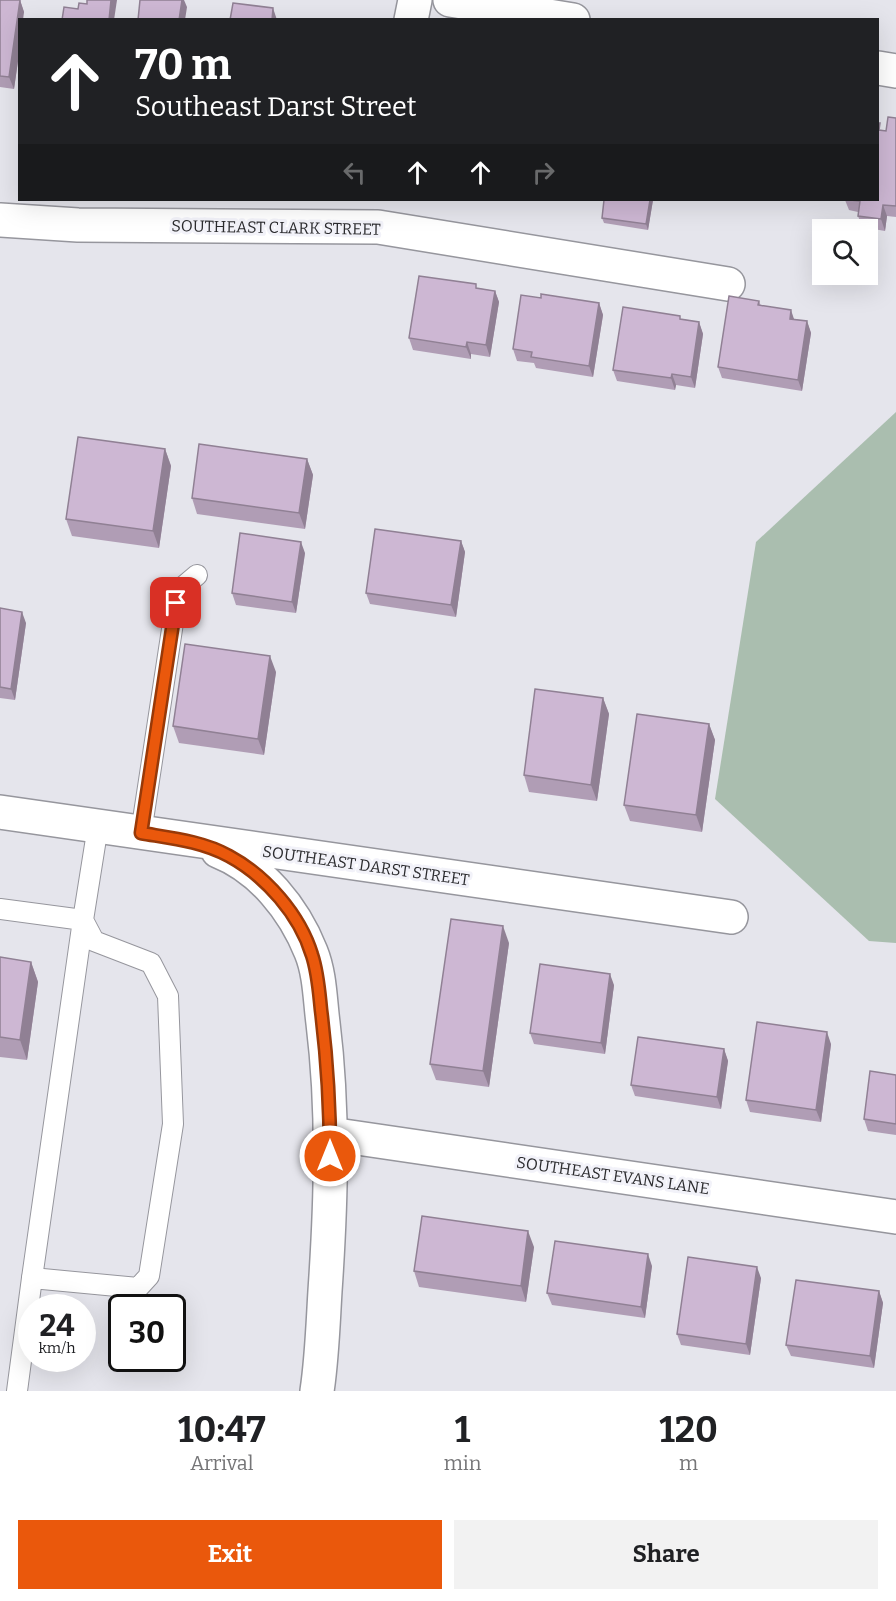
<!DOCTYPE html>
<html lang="en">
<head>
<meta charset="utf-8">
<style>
  body { margin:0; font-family:Bitter,serif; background:#f2f2f2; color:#202124; height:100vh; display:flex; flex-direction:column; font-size:22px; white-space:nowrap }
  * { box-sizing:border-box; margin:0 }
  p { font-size:20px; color:#757577 }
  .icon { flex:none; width:33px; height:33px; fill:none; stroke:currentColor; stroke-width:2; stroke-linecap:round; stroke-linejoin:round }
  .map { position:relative; height:1391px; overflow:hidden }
  .details { display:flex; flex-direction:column; background:#fff; flex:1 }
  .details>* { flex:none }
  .top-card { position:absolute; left:18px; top:18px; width:861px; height:183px; border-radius:0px; box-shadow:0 6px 24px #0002; background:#202124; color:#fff; overflow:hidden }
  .tools { position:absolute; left:812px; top:219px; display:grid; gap:12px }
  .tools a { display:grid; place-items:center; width:66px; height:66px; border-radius:0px; background:#fff; box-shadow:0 6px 24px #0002; font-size:30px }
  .speed { position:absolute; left:18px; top:1294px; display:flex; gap:12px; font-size:30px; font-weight:700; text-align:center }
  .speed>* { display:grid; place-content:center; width:78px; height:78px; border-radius:50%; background:#fff; box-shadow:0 6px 24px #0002; line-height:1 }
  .speed small { font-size:15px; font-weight:400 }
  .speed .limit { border:3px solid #111; border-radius:9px; background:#fff; color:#111 }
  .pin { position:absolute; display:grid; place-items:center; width:51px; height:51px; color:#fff; margin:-26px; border-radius:12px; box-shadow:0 3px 9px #0006 }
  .me { position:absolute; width:66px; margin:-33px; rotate:0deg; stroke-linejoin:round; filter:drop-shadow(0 0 4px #0008) }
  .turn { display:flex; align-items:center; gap:21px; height:126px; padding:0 18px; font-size:27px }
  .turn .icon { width:78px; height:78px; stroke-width:2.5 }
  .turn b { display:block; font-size:42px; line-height:51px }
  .lanes { display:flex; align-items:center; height:57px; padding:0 18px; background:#0003; justify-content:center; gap:30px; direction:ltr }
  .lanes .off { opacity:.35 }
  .eta { display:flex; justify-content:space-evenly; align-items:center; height:102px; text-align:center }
  .eta b { font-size:36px; font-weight:700; line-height:42px }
  .cta { display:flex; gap:12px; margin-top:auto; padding:12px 18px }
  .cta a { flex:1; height:69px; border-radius:0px; background:#ea580c; color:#fff; font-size:24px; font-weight:700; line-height:69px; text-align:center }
  .cta a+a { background:#f2f2f2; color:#202124 }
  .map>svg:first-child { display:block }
  .green { fill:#aabeaf }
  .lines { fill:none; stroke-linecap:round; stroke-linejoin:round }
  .service-casing { stroke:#96969d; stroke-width:22 }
  .minor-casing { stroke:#96969d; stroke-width:36 }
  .service { stroke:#fff; stroke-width:20 }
  .minor { stroke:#fff; stroke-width:33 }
  .wall { fill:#b09db5 }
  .shaded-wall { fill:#908094 }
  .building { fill:#cdb7d3; stroke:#908094; stroke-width:1.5 }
  .route-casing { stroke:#983908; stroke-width:15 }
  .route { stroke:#ea580c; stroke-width:10 }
  .labels { text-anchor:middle; stroke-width:6; stroke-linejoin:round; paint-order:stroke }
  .street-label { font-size:16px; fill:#2b2b2e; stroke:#f2f2f9 }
</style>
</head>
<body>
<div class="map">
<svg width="896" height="1391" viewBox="0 0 896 1391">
  <rect width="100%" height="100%" fill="#e5e5ec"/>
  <path class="green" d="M 896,412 L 896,943 L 869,941 L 715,799 L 756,542 Z"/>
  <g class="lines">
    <g class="service-casing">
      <g id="service">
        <path d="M 141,833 L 176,603 L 184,586 L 197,575"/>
        <path d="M 0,909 L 83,920 L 32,1278"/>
        <path d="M 17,1391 L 32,1278 L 138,1288 L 149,1276 L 173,1124 L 168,996 L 151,963 L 94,941 L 83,920 L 98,826"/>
      </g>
    </g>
    <g class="minor-casing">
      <g id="minor">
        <path d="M 450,0 L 573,20"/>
        <path d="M 411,20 L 415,0"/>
        <path d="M 878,68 L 896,71"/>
        <path d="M 0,220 L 78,225 L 378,227 L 728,284"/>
        <path d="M 0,812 L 731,917"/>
        <path d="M 218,851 C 261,868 294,909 311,952 C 320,974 320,1000 323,1023 C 334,1112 331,1203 325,1291 C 323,1324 322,1358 317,1391"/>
        <path d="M 330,1134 L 896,1217"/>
      </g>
    </g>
    <use href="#service" class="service"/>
    <use href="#minor" class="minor"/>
  </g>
  <g class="wall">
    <path d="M 0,0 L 20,0 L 24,12 L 20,20 L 20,47 L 14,89 L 0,87 Z"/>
    <path d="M 896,118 L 896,217 L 887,216 L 885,231 L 862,227 L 858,216 L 858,212 L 849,210 L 845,200 L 878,200 L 882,130 L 886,131 Z"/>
    <path d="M 604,200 L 653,200 L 648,230 L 604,223 L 602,218 Z"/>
    <path d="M 478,288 L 495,291 L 499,302 L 490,357 L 471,354 L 471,359 L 413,350 L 409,338 Z"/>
    <path d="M 541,298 L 599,303 L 603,315 L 593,377 L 536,368 L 534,363 L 517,361 L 513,349 Z"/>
    <path d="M 759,301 L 761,306 L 794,319 L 807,321 L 811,333 L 802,391 L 722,378 L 718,367 Z"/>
    <path d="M 682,319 L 699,322 L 703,334 L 695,388 L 676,385 L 675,390 L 617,381 L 613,370 Z"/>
    <path d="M 165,449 L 171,466 L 159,548 L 72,536 L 66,519 Z"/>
    <path d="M 307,459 L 313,475 L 305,529 L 197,514 L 192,498 Z"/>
    <path d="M 461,541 L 465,552 L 456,617 L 370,604 L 366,593 Z"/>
    <path d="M 305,553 L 296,613 L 236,605 L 232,593 Z"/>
    <path d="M 0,608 L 26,623 L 15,700 L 0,698 Z"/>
    <path d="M 276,672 L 264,755 L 179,743 L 173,726 Z"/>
    <path d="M 603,698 L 609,714 L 597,801 L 529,792 L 524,775 Z"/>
    <path d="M 709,724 L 715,740 L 702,832 L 630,821 L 624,805 Z"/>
    <path d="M 509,943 L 489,1087 L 436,1080 L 430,1064 Z"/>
    <path d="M 0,957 L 31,962 L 38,982 L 27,1060 L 0,1057 Z"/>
    <path d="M 614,985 L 605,1054 L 534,1044 L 530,1033 Z"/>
    <path d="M 831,1044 L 821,1122 L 750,1112 L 746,1100 Z"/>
    <path d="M 724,1049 L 728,1061 L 721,1109 L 635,1096 L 631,1085 Z"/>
    <path d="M 896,1075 L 896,1135 L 868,1131 L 864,1119 Z"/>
    <path d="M 534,1247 L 526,1302 L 419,1287 L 414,1271 Z"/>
    <path d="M 652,1266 L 645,1318 L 552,1305 L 547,1293 Z"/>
    <path d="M 761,1278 L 750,1355 L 681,1345 L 677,1334 Z"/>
    <path d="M 879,1291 L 883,1303 L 874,1368 L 791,1356 L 786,1345 Z"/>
  </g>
  <g class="shaded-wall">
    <path d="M 20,0 L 24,12 L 23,20 L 20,20 L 20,47 L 14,89 L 9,77 Z"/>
    <path d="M 111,0 L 117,0 L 114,20 L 109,20 Z"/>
    <path d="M 182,0 L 184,0 L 187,7 L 185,20 L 179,20 Z"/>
    <path d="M 273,8 L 277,20 L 272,20 Z"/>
    <path d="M 650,200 L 653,200 L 648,230 L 646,224 Z"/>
    <path d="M 883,205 L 887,216 L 885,231 L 881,219 Z"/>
    <path d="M 495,291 L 499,302 L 490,357 L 486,345 Z"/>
    <path d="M 599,303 L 603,315 L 593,377 L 589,366 Z"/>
    <path d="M 791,310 L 795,322 L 790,319 Z"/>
    <path d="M 807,321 L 811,333 L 802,391 L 798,380 Z"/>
    <path d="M 699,322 L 703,334 L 695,388 L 691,377 Z"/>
    <path d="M 467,342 L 471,354 L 471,359 L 466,347 Z"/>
    <path d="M 672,374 L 676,385 L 675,390 L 671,378 Z"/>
    <path d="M 165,449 L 171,466 L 159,548 L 153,531 Z"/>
    <path d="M 307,459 L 313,475 L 305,529 L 299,513 Z"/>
    <path d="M 461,541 L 465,552 L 456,617 L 451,605 Z"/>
    <path d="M 301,542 L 305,553 L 296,613 L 292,602 Z"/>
    <path d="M 22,612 L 26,623 L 15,700 L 11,689 Z"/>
    <path d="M 270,656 L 276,672 L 264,755 L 258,739 Z"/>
    <path d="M 603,698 L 609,714 L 597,801 L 591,785 Z"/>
    <path d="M 709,724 L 715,740 L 702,832 L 696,815 Z"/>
    <path d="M 503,926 L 509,943 L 489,1087 L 483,1071 Z"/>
    <path d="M 31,962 L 38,982 L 27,1060 L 20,1040 Z"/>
    <path d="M 610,974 L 614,985 L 605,1054 L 601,1043 Z"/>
    <path d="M 827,1032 L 831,1044 L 821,1122 L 816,1110 Z"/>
    <path d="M 724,1049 L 728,1061 L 721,1109 L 717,1097 Z"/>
    <path d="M 528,1231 L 534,1247 L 526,1302 L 521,1286 Z"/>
    <path d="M 648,1254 L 652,1266 L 645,1318 L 641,1307 Z"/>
    <path d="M 757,1267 L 761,1278 L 750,1355 L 746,1344 Z"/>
    <path d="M 879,1291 L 883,1303 L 874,1368 L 870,1356 Z"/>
  </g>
  <g class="building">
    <path d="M 0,0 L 20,0 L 9,77 L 0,76 Z"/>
    <path d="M 87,0 L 111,0 L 109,20 L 62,20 L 64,7 L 78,9 L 79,3 L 87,4 Z"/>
    <path d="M 140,0 L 182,0 L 179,20 L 138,20 Z"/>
    <path d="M 233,3 L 273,8 L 272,20 L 230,20 Z"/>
    <path d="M 888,117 L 896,118 L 896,206 L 883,205 L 881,219 L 858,216 L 860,201 L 850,200 L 878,200 L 878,123 L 880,123 L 879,130 L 886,131 Z"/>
    <path d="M 604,200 L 650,200 L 646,224 L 602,218 Z"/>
    <path d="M 419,276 L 476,284 L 476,288 L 495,291 L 486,345 L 467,342 L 466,347 L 409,338 Z"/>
    <path d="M 541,294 L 599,303 L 589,366 L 531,357 L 532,352 L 513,349 L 521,295 L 541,298 Z"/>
    <path d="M 729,296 L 759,301 L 758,305 L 791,310 L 790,319 L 807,321 L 798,380 L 718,367 Z"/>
    <path d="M 623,307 L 680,316 L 680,319 L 699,322 L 691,377 L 672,374 L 671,378 L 613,370 Z"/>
    <path d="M 78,437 L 165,449 L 153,531 L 66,519 Z"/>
    <path d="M 199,444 L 307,459 L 299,513 L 192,498 Z"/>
    <path d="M 375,529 L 461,541 L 451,605 L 366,593 Z"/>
    <path d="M 240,533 L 301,542 L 292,602 L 232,593 Z"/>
    <path d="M 0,608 L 22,612 L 11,689 L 0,687 Z"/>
    <path d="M 185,644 L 270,656 L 258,739 L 173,726 Z"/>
    <path d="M 535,689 L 603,698 L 591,785 L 524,775 Z"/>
    <path d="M 637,714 L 709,724 L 696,815 L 624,805 Z"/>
    <path d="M 451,919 L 503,926 L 483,1071 L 430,1064 Z"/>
    <path d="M 0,957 L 31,962 L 20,1040 L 0,1037 Z"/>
    <path d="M 540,964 L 610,974 L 601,1043 L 530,1033 Z"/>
    <path d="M 757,1022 L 827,1032 L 816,1110 L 746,1100 Z"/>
    <path d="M 638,1037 L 724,1049 L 717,1097 L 631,1085 Z"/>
    <path d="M 870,1071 L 896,1075 L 896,1124 L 864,1119 Z"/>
    <path d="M 422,1216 L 528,1231 L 521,1286 L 414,1271 Z"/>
    <path d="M 555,1241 L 648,1254 L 641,1307 L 547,1293 Z"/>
    <path d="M 688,1257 L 757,1267 L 746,1344 L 677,1334 Z"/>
    <path d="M 796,1280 L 879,1291 L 870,1356 L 786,1345 Z"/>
  </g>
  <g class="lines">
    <g class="route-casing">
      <path id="route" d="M 176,603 L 141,833 C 170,838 202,841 229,856 C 266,876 300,915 312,955 C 318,973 319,991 321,1010 C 327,1058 330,1107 330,1156"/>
    </g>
    <use href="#route" class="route"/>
  </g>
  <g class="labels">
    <g class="street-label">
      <text transform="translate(276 227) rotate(1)" y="6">SOUTHEAST CLARK STREET</text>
      <text transform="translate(366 865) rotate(8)" y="6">SOUTHEAST DARST STREET</text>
      <text transform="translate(613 1175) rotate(8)" y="6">SOUTHEAST EVANS LANE</text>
    </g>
  </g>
</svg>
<div class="tools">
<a><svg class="icon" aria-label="search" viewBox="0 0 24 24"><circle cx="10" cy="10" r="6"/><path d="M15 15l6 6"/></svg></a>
</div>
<div class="speed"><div>24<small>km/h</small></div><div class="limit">30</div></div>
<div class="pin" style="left:176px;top:603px;background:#d93025"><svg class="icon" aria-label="arrive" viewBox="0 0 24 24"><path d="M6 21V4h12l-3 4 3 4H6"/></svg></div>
<svg class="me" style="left:330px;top:1156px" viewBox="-20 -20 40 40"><circle r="17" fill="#ea580c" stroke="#fff" stroke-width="3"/><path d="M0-11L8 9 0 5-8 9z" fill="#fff"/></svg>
<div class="top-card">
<div class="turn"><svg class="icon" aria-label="ahead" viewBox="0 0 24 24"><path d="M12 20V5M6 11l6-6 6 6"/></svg><div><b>70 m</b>Southeast Darst Street</div></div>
<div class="lanes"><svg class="icon off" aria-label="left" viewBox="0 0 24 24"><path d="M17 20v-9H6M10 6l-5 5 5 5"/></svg><svg class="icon" aria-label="ahead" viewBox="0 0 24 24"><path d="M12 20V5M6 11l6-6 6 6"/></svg><svg class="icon" aria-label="ahead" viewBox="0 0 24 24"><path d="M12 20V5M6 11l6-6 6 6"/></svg><svg class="icon off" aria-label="right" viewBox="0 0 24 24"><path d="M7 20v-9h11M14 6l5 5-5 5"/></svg></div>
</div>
</div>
<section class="details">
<div class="eta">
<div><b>10:47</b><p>Arrival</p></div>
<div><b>1</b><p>min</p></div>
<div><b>120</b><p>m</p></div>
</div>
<div class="cta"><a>Exit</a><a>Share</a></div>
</section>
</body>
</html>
